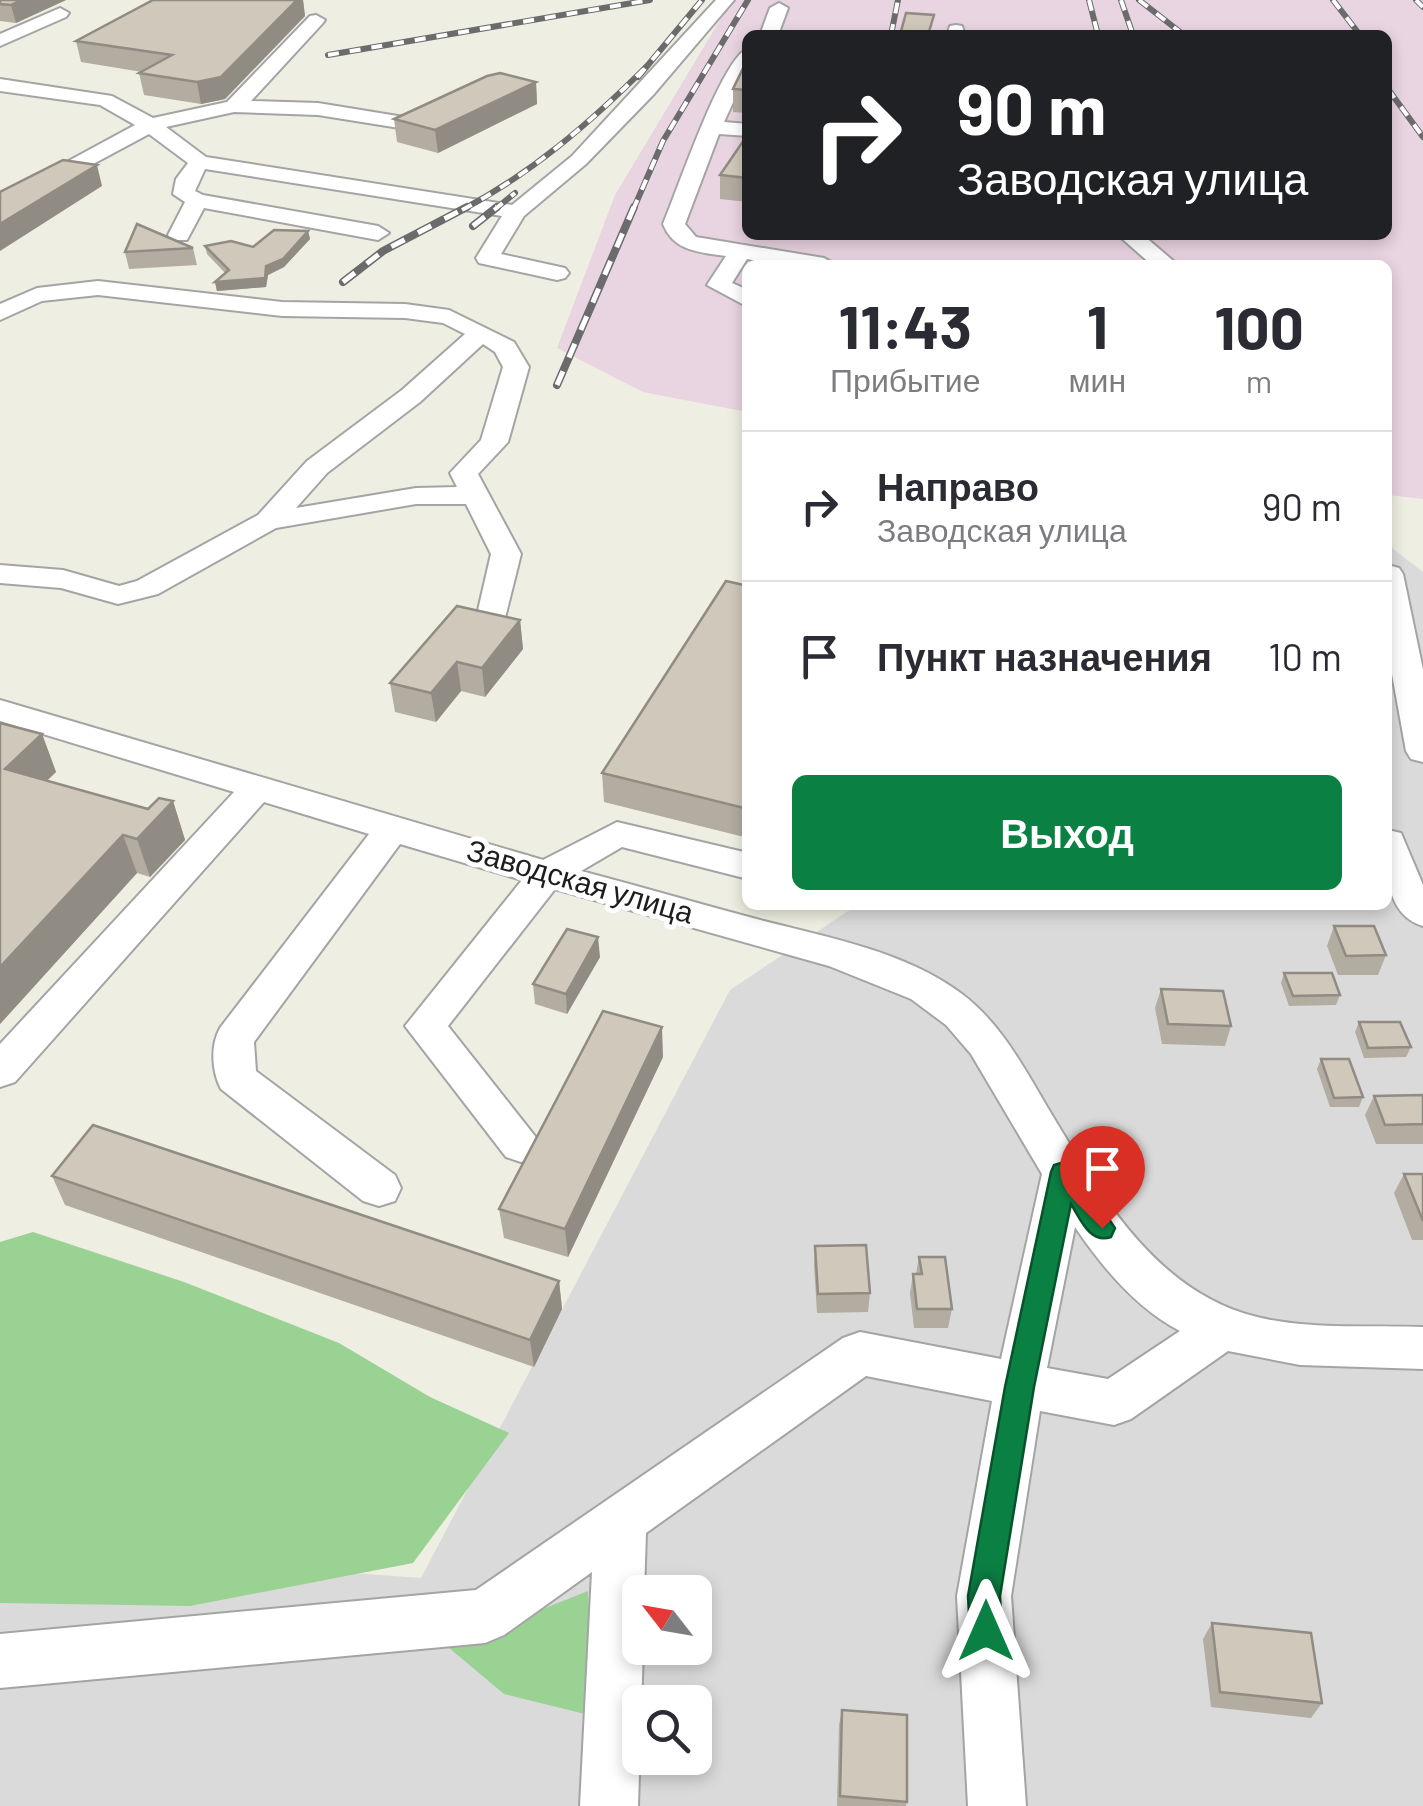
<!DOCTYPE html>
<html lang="ru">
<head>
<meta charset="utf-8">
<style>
  body { margin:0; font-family:Barlow,sans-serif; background:#f7f7f7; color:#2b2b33; height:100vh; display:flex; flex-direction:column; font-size:38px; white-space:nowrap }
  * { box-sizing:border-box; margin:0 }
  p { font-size:32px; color:#7c7c81 }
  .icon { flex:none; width:55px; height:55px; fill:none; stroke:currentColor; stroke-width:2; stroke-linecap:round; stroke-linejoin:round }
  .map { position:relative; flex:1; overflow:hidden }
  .panel { position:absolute; left:742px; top:260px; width:650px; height:650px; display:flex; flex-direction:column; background:#fff; border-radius:15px; box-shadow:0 5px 15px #0003 }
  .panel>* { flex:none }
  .hud { position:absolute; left:742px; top:30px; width:650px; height:210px; border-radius:15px; box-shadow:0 5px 15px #0003; background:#202124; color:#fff; overflow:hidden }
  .needle { width:65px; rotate:301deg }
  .buttons { position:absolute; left:622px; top:1575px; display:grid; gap:20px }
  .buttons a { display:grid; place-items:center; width:90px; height:90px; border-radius:15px; background:#fff; box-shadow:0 5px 15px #0003; font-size:50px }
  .pin { position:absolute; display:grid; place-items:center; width:85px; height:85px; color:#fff; margin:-102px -42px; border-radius:50% 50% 50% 0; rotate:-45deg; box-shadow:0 0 10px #0007 }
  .pin .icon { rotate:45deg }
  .me { position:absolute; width:110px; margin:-55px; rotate:0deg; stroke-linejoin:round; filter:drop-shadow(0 0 8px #0008) }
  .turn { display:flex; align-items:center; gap:35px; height:210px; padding:0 50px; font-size:45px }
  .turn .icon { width:130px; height:130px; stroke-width:2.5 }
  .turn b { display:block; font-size:70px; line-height:85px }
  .eta { display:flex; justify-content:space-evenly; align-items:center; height:170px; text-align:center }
  .eta b { font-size:60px; font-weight:700; line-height:70px }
  .action { display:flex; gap:20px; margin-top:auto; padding:20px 50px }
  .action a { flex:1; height:115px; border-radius:15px; background:#0b8043; color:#fff; font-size:40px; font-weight:700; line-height:115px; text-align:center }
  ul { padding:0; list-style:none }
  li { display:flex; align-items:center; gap:30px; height:150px; padding:0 50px; border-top:2px solid #e1e1e2 }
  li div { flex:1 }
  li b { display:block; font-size:38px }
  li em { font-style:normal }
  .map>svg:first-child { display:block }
  .residential { fill:#dbdada; fill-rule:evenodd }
  .industrial { fill:#e9d4e1; fill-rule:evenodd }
  .forest { fill:#99d293 }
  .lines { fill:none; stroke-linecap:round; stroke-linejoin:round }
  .minor-casing { stroke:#a4a4a4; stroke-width:4 }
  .minor { fill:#fff; fill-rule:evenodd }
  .rail-far1-casing { stroke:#6b6b6b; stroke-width:6 }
  .rail-casing { stroke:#6b6b6b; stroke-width:8 }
  .rail-far1 { stroke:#fff; stroke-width:4; stroke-dasharray:11; stroke-linecap:butt }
  .rail { stroke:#fff; stroke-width:5; stroke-dasharray:15; stroke-linecap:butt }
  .wall { fill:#b2aca1 }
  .shaded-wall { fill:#918c83 }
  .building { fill:#cfc8bb; stroke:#918c83; stroke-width:2.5 }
  .route { fill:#0b8043; stroke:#07532c; stroke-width:2.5 }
  .labels { text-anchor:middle; stroke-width:10; stroke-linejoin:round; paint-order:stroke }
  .street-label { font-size:30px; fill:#1d1d1d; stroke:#fff }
</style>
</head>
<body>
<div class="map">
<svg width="1423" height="1806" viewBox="0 0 1423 1806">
  <rect width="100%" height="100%" fill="#efeee2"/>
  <path class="residential" d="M 1388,545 L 1423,572 L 1423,1806 L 0,1806 L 0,1547 L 421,1578 L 730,990 L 857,905 L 1388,905 ZM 640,1592 L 695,1592 L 695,1648 L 640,1648 ZM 640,1702 L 695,1702 L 695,1758 L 640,1758 Z"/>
  <path class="industrial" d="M 732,0 L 1423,0 L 1423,499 L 1388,495 L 1388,265 L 748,265 L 747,412 L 643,392 L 557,348 L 615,195 ZM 748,35 L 1388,35 L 1388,235 L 748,235 Z"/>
  <g class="forest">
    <path d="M 33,1232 L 184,1282 L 339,1343 L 430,1397 L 509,1433 L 413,1563 L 190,1606 L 0,1603 L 0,1242 Z"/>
    <path d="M 588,1591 L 593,1716 L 504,1694 L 448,1647 Z"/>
  </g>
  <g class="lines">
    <g class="minor-casing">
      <g id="minor">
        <path d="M 716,0 L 734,0 L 654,94 L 586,164 L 524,216 L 501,254 L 565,268 L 569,273 L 565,278 L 557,280 L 479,263 L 476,258 L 502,216 L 205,169 L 195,191 L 203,195 L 378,226 L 389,233 L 378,240 L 204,208 L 187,240 L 171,240 L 168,235 L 185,202 L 173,194 L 176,179 L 188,163 L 149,134 L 0,214 L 0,198 L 135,125 L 100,105 L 0,91 L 0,79 L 112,96 L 153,118 L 227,102 L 310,16 L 316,15 L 325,20 L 322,24 L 251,101 L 318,103 L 410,118 L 435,106 L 449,106 L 449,114 L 412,130 L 318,115 L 234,112 L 166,127 L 206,157 L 512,205 L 572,156 Z"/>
        <path d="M 779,3 L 788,8 L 778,35 L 760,35 L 770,8 Z"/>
        <path d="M 60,8 L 69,13 L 66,17 L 0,46 L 0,34 Z"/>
        <path d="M 956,25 L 962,26 L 965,35 L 947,35 L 950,26 Z"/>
        <path d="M 748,48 L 748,70 L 724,122 L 748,124 L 748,136 L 719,134 L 685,224 L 696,237 L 824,258 L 836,265 L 782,265 L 747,259 L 732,283 L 748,290 L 748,307 L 707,285 L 726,256 C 700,252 674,252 663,224 C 677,192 721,59 748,48 Z"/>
        <path d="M 1118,235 L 1143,235 L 1178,265 L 1152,265 Z"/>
        <path d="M 98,281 L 282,302 L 405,304 L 449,310 L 514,342 L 529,367 L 508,442 L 478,474 L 521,554 L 503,626 L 481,626 L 476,619 L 491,554 L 466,504 L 416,504 L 276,528 L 158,594 L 118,604 L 61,588 L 0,583 L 0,565 L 63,570 L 119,586 L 137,581 L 258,515 L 307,461 L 402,390 L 465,334 L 443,323 L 405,318 L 282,316 L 98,295 L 42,301 L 0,320 L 0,304 L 37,288 ZM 483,344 L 495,352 L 503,367 L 481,440 L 450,473 L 457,487 L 416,488 L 296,508 L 327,473 L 420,402 Z"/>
        <path d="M 1388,565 L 1399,568 L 1403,574 L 1423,670 L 1423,762 L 1411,759 L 1406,751 L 1388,652 Z"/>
        <path d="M 0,700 L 543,860 L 617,822 L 748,853 L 748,879 L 622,847 L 581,871 C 642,887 703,905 764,921 C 831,938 906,952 962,994 C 1003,1025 1026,1072 1052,1115 C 1101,1196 1157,1293 1257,1317 C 1310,1330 1369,1325 1423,1327 L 1423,1369 L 1300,1365 L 1228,1351 L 1131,1419 L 1114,1425 L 1040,1411 L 1011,1596 L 1026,1806 L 968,1806 L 957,1596 L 992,1401 L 866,1376 L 646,1533 L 644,1592 L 640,1592 L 643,1648 L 638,1806 L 580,1806 L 592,1572 L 504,1635 L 485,1643 L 0,1688 L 0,1634 L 476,1590 L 843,1338 L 860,1332 L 1001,1359 L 1042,1174 L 971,1054 L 946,1025 L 911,999 L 829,966 L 555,889 L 448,1026 L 542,1145 L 536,1157 L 521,1162 L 506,1157 L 405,1026 L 522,880 L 400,844 L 254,1042 L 256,1071 L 395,1175 L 401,1188 L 395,1201 L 379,1206 L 363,1201 L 221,1089 C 212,1072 210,1046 220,1028 L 369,834 L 264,802 L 15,1082 L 0,1087 L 0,1044 L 234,792 L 0,721 ZM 1075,1227 C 1102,1267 1136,1308 1180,1331 L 1108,1379 L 1047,1368 Z"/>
        <path d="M 1388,830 L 1401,833 L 1423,885 L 1423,926 C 1383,914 1386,864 1388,830 Z"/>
      </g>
    </g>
    <use href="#minor" class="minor"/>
    <g class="rail-far1-casing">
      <g id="rail-far1">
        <path d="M 1089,0 L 1098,35"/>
        <path d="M 1121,0 L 1133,35"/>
        <path d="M 1139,0 L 1184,35"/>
        <path d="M 1333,0 L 1360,35"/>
        <path d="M 1416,0 L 1423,7"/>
        <path d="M 891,35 L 898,0"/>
        <path d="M 328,55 L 650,0"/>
        <path d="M 638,77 L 702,0"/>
        <path d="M 1388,89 L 1423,137"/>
        <path d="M 462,210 C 532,173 591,122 646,67"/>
        <path d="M 494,210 L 515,193"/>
        <path d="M 633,210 L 663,141 L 748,0"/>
      </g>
    </g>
    <g class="rail-casing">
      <g id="rail">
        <path d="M 473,226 L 497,207"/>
        <path d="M 343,282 L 383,251 L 467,207"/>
        <path d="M 557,385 L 634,207"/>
      </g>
    </g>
    <use href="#rail-far1" class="rail-far1"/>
    <use href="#rail" class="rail"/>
  </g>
  <g class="wall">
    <path d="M 0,0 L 66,0 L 16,23 L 0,21 Z"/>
    <path d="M 153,0 L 303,0 L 305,16 L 225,99 L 201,104 L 144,95 L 139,73 L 142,72 L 81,62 L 76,41 Z"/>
    <path d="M 748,58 L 748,113 L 733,112 L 733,89 Z"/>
    <path d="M 536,82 L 537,104 L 438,153 L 397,142 L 394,119 Z"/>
    <path d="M 748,134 L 748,202 L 720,199 L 720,175 Z"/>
    <path d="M 308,231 L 310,239 L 284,267 L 268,275 L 266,287 L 217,291 L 215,282 L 225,273 L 207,254 L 205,246 L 253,247 Z"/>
    <path d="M 193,248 L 197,265 L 129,269 L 125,252 Z"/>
    <path d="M 748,586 L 748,838 L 604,802 L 602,773 Z"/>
    <path d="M 520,620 L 523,649 L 485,697 L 461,691 L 436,722 L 395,712 L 390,683 Z"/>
    <path d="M 0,723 L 42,734 L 56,772 L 47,780 L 148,809 L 173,801 L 185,840 L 150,877 L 137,873 L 0,1024 Z"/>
    <path d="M 1334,926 L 1386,955 L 1378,975 L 1338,975 L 1327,946 Z"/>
    <path d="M 600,957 L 567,1014 L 535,1004 L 533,984 Z"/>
    <path d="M 1284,973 L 1340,995 L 1336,1005 L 1289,1006 L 1281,983 Z"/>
    <path d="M 1161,989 L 1231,1026 L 1225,1046 L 1162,1044 L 1155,1008 Z"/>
    <path d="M 1359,1022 L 1411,1047 L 1406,1057 L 1364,1058 L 1355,1032 Z"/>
    <path d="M 663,1057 L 568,1257 L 504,1238 L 499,1209 Z"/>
    <path d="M 1321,1059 L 1363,1097 L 1359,1107 L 1330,1107 L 1317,1069 Z"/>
    <path d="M 1423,1095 L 1423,1144 L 1376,1144 L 1365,1115 L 1374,1096 Z"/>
    <path d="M 1404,1174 L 1423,1174 L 1423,1240 L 1412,1240 L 1394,1193 Z"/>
    <path d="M 52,1176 L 559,1281 L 562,1309 L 534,1367 L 65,1205 Z"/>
    <path d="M 815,1246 L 870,1293 L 868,1312 L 817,1313 L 814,1265 Z"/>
    <path d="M 919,1257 L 952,1309 L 948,1328 L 914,1328 L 910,1293 L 913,1274 L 916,1274 Z"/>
    <path d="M 1212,1623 L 1322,1703 L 1311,1718 L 1211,1707 L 1203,1639 Z"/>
    <path d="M 842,1710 L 907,1802 L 906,1806 L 837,1806 L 839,1725 Z"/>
  </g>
  <g class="shaded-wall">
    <path d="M 22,0 L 66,0 L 16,23 L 11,5 Z"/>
    <path d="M 297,0 L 303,0 L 305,16 L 225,99 L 201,104 L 197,82 Z"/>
    <path d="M 536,82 L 537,104 L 438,153 L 435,130 Z"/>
    <path d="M 97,165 L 102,186 L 0,251 L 0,224 Z"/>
    <path d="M 308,231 L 310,239 L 284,267 L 268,275 L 266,287 L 217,291 L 215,282 L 266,266 Z"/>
    <path d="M 520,620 L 523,649 L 485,697 L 482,668 Z"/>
    <path d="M 457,662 L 461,691 L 436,722 L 431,693 Z"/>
    <path d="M 42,734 L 56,772 L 20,807 L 5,769 Z"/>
    <path d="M 173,801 L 185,840 L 150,877 L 137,839 Z"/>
    <path d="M 123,835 L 137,873 L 0,1024 L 0,967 Z"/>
    <path d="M 598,937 L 600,957 L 567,1014 L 566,994 Z"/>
    <path d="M 662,1027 L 663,1057 L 568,1257 L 565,1229 Z"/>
    <path d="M 559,1281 L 562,1309 L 534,1367 L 530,1340 Z"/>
  </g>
  <g class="building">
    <path d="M 0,0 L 22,0 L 11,5 L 0,4 Z"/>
    <path d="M 153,0 L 297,0 L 221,77 L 197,82 L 139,73 L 172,55 L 76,41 Z"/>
    <path d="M 906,13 L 934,15 L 928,35 L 900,35 Z"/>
    <path d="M 748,58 L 748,90 L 733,89 Z"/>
    <path d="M 500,73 L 536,82 L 435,130 L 394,119 L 487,76 Z"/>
    <path d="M 748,134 L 748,178 L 720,175 Z"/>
    <path d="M 63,160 L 97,165 L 0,224 L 0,192 Z"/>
    <path d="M 137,224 L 193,248 L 125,252 Z"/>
    <path d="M 274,230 L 308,231 L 283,259 L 266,266 L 265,278 L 215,282 L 229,270 L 205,246 L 231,241 L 253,247 Z"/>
    <path d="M 726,581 L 748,586 L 748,809 L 602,773 Z"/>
    <path d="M 457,606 L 520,620 L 482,668 L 457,662 L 431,693 L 390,683 Z"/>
    <path d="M 0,723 L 42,734 L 5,769 L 148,809 L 159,798 L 173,801 L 137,839 L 123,835 L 0,967 Z"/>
    <path d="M 1334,926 L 1374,926 L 1386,955 L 1346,956 Z"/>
    <path d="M 567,929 L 598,937 L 566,994 L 533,984 Z"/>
    <path d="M 1284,973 L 1332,973 L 1340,995 L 1293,996 Z"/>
    <path d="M 1161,989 L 1223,991 L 1231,1026 L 1168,1024 Z"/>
    <path d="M 603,1011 L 662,1027 L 565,1229 L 499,1209 Z"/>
    <path d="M 1359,1022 L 1400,1022 L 1411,1047 L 1368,1048 Z"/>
    <path d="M 1321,1059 L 1349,1059 L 1363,1097 L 1334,1098 Z"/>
    <path d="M 1423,1095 L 1423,1124 L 1385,1125 L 1374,1096 Z"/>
    <path d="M 93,1125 L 559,1281 L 530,1340 L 52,1176 Z"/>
    <path d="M 1404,1174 L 1423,1174 L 1423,1221 Z"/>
    <path d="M 866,1245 L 870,1293 L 818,1294 L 815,1246 Z"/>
    <path d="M 919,1257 L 945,1257 L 952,1309 L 917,1309 L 913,1274 L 922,1274 Z"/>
    <path d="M 1212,1623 L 1311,1633 L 1322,1703 L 1220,1692 Z"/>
    <path d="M 842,1710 L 907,1715 L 907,1802 L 840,1796 Z"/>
  </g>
  <path class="route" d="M 1064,1162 L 1073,1165 L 1115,1228 L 1111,1237 C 1090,1244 1081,1220 1071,1204 L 1034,1387 L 1000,1596 L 1002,1631 L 998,1642 L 986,1647 L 974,1642 L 970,1631 L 968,1596 L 1005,1387 L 1051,1172 L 1054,1165 Z"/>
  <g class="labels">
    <g class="street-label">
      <text transform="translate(580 882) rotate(16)" y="10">Заводская улица</text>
    </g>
  </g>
</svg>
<div class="buttons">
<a><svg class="needle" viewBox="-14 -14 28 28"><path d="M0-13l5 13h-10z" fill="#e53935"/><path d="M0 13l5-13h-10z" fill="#7c7c81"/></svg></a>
<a><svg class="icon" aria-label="search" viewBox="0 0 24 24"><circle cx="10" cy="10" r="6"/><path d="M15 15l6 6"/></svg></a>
</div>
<div class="pin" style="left:1102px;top:1228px;background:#d93025"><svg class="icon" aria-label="arrive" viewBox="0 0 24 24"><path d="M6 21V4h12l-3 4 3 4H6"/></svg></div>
<svg class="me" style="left:986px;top:1631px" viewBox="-20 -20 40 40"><path d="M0-17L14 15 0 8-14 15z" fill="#0b8043" stroke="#fff" stroke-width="4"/></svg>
<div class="hud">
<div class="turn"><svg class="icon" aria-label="right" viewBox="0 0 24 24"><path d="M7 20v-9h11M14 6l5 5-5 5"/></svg><div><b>90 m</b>Заводская улица</div></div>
</div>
<section class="panel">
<div class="eta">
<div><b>11:43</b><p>Прибытие</p></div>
<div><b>1</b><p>мин</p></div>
<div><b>100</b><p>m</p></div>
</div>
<ul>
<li><svg class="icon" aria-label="right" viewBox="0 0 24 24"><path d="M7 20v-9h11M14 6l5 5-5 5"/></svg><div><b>Направо</b><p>Заводская улица</p></div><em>90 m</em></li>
<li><svg class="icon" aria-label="arrive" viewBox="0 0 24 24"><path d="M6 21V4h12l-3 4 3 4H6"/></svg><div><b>Пункт назначения</b></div><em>10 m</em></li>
</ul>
<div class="action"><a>Выход</a></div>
</section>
</div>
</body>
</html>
